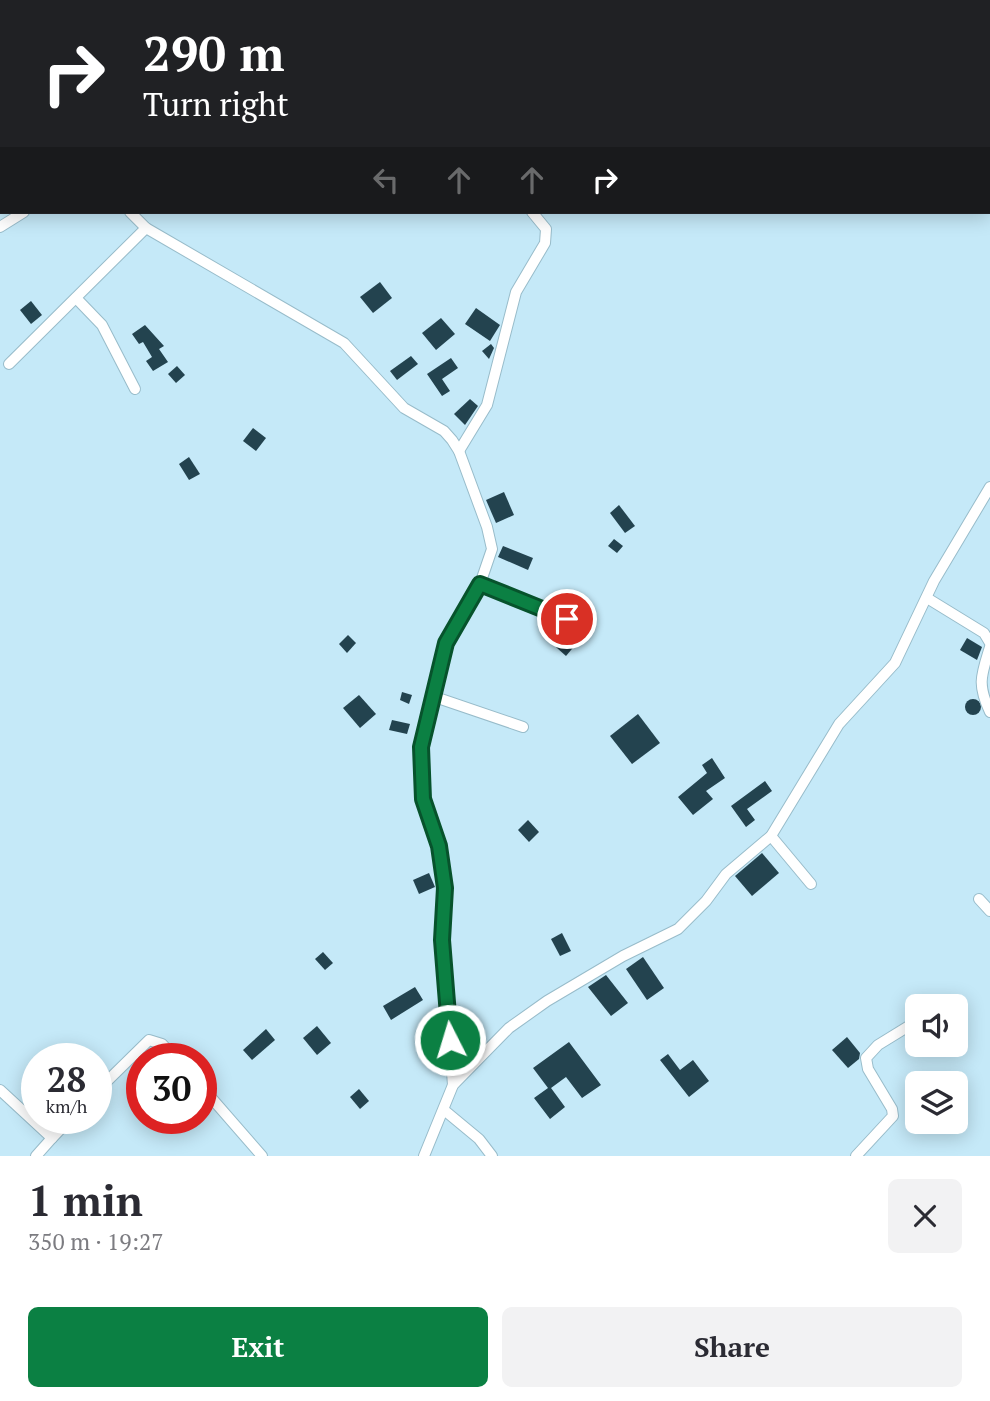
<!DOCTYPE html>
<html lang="en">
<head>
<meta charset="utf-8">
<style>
  body { margin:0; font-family:"PT Serif",serif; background:#f2f2f3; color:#2b2b33; height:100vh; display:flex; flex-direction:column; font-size:26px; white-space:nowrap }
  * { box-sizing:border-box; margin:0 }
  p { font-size:23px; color:#7c7c81 }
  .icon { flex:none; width:38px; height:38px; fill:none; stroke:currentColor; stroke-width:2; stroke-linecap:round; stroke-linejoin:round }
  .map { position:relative; height:1156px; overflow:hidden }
  .drawer { display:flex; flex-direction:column; background:#fff; flex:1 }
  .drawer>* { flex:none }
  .banner { position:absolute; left:0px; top:0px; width:990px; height:214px; box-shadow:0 4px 18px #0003; background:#202124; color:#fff; overflow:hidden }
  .fabs { position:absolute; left:905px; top:994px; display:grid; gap:14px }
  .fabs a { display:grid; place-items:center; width:63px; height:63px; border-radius:10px; background:#fff; box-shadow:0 4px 18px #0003; font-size:35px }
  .speed { position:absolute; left:21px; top:1043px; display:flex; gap:14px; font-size:35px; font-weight:700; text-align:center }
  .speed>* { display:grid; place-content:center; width:91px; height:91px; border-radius:50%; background:#fff; box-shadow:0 4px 18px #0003; line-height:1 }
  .speed small { font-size:18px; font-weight:400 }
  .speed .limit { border:10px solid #d22; background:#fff; color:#111 }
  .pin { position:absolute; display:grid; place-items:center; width:60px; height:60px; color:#fff; margin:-30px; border:4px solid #fff; border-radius:50%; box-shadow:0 2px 7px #0007 }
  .me { position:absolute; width:77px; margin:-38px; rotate:355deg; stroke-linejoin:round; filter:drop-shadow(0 0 5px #0008) }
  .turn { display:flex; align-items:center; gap:24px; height:147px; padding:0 28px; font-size:32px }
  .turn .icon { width:91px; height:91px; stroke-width:2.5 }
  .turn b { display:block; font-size:49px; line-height:60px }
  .lanes { display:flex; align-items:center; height:66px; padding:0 28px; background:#0003; justify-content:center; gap:35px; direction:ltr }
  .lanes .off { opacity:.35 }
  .round { display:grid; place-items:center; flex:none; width:74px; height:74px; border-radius:10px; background:#f2f2f3 }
  .summary { display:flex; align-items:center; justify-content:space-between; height:119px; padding:0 28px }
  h1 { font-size:42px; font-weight:600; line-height:52px }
  .action { display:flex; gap:14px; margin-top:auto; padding:14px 28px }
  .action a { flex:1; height:80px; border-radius:10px; background:#0b8043; color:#fff; font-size:28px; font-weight:600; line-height:80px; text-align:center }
  .action a+a { background:#f2f2f3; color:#2b2b33 }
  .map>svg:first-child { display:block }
  .building { fill:#23434f }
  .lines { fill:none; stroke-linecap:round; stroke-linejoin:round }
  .street-casing { stroke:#98bcca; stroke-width:12 }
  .street { stroke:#fff; stroke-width:10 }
  .route-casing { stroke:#07532c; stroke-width:18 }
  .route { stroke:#0b8043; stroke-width:12 }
</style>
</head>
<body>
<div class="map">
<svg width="990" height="1156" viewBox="0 0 990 1156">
  <rect width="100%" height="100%" fill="#c5e9f8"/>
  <g class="building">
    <path d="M 380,282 L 392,298 L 373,313 L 360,297 Z"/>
    <path d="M 31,301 L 42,315 L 31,324 L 20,310 Z"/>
    <path d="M 476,308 L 500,325 L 490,341 L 465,324 Z"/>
    <path d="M 441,318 L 455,334 L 436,350 L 422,333 Z"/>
    <path d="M 145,325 L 164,346 L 159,349 L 168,362 L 153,371 L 146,361 L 152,357 L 143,342 L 139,344 L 132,334 Z"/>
    <path d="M 491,344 L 494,348 L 489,359 L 482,351 Z"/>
    <path d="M 411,356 L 418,364 L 397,380 L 390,371 Z"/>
    <path d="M 451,358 L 458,368 L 442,379 L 450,391 L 442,396 L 427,374 Z"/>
    <path d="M 177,366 L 185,375 L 176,383 L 168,374 Z"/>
    <path d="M 470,399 L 478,406 L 465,425 L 454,414 Z"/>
    <path d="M 253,428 L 266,438 L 256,451 L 243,441 Z"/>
    <path d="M 189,457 L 200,474 L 189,480 L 179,464 Z"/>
    <path d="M 504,492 L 514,515 L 496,523 L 486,500 Z"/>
    <path d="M 619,505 L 635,526 L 625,533 L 610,513 Z"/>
    <path d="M 614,539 L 623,546 L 617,553 L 608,546 Z"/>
    <path d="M 503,546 L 533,558 L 528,570 L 498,557 Z"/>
    <path d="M 561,625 L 582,637 L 566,656 L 548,640 Z"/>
    <path d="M 348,635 L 356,643 L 347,653 L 339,644 Z"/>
    <path d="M 967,638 L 982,647 L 977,660 L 960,650 Z"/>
    <path d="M 402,692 L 412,695 L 409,704 L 400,700 Z"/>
    <path d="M 359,695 L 376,714 L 360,728 L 343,708 Z"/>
    <circle cx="973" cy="707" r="8"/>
    <path d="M 638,714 L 660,743 L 632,764 L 610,736 Z"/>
    <path d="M 392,720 L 410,724 L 407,734 L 389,730 Z"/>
    <path d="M 712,758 L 725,778 L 706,791 L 713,799 L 693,815 L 678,797 L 707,773 L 702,765 Z"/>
    <path d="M 765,781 L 772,791 L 747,809 L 755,820 L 746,827 L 731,806 Z"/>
    <path d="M 528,820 L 539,832 L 529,842 L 518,830 Z"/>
    <path d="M 762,853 L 779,873 L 752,896 L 735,876 Z"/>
    <path d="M 429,873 L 435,887 L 419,894 L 413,880 Z"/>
    <path d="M 562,933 L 571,951 L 560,956 L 551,939 Z"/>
    <path d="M 323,952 L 333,963 L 325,970 L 315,959 Z"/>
    <path d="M 643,957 L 664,988 L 647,1000 L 626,969 Z"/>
    <path d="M 606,975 L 628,1003 L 611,1016 L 588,987 Z"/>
    <path d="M 415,987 L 423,1000 L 391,1020 L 383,1006 Z"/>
    <path d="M 317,1026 L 331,1043 L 317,1055 L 303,1038 Z"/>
    <path d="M 266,1029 L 275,1040 L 252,1060 L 243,1050 Z"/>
    <path d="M 847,1037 L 860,1053 L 859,1059 L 848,1068 L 832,1050 Z"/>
    <path d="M 569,1042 L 601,1085 L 582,1098 L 566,1077 L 551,1088 L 565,1107 L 550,1119 L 534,1098 L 548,1088 L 533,1068 Z"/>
    <path d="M 668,1054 L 680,1070 L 693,1060 L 709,1081 L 689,1097 L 660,1060 Z"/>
    <path d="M 359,1089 L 369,1101 L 360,1109 L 350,1097 Z"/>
  </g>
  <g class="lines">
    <g class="street-casing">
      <g id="street">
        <path d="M 45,0 L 45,2"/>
        <path d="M 452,0 L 454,2"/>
        <path d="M 130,212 L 146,228 L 344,343 L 404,408 L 444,431 L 452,440 L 459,451 L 487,527 L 492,549 L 480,584 L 446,643 L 421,747 L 423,798 L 439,846 L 445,888 L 442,940 L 453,1085"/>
        <path d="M 0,227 L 24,212"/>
        <path d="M 76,298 L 102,325 L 135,389"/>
        <path d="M 9,364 L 146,228"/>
        <path d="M 459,451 L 487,405 L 516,292 L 545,243 L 546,229 L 532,212"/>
        <path d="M 480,584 L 589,628"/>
        <path d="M 927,598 L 984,633 L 990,643"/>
        <path d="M 990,647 C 981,676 977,684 990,712"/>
        <path d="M 432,696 L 523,727"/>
        <path d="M 771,836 L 811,884"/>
        <path d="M 979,899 L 990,911"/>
        <path d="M 201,1086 L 262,1156"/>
        <path d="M 0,1090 L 52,1138 L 36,1156"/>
        <path d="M 96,1092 L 149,1040 L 162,1044 L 176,1059"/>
        <path d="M 444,1110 L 479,1139 L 492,1156"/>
        <path d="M 52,1138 L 71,1118"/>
        <path d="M 424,1156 L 453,1085 L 509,1028 L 547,1001 L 623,956 L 678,929 L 706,901 L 726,874 L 771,836 L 839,724 L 895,663 L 934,581 L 990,487"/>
        <path d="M 856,1156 L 893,1116 L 892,1109 L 868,1069 L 866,1058 L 878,1045 L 917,1021"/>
      </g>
    </g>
    <use href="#street" class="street"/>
  </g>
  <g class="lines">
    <g class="route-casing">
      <path id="route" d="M 450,1040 L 442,940 L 445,888 L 439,846 L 423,799 L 421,747 L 446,643 L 480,584 L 567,619"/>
    </g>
    <use href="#route" class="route"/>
  </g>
</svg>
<div class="fabs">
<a><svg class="icon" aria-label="sound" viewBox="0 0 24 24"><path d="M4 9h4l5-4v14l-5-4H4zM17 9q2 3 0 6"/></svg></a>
<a><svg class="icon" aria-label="layers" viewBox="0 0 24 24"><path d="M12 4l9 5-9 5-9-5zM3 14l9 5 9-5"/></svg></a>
</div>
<div class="speed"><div>28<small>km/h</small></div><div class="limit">30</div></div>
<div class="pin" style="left:567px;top:619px;background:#d93025"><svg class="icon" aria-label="arrive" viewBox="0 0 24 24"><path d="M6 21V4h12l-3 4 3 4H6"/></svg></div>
<svg class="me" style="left:450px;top:1040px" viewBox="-20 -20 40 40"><circle r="17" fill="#0b8043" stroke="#fff" stroke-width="3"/><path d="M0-11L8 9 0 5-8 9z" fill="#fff"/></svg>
<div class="banner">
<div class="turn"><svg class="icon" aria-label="right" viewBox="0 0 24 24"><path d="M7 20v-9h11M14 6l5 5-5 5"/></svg><div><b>290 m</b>Turn right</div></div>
<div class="lanes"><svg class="icon off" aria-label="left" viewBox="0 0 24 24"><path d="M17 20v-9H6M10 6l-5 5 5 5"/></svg><svg class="icon off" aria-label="ahead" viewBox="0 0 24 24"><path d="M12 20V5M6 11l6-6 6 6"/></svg><svg class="icon off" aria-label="ahead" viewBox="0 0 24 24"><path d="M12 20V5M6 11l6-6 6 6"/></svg><svg class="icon" aria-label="right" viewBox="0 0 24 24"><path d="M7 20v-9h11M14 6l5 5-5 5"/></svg></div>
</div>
</div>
<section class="drawer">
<div class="summary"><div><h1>1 min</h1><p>350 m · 19:27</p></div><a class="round"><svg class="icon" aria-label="close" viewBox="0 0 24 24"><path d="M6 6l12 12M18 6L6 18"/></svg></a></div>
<div class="action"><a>Exit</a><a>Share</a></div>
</section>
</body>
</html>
